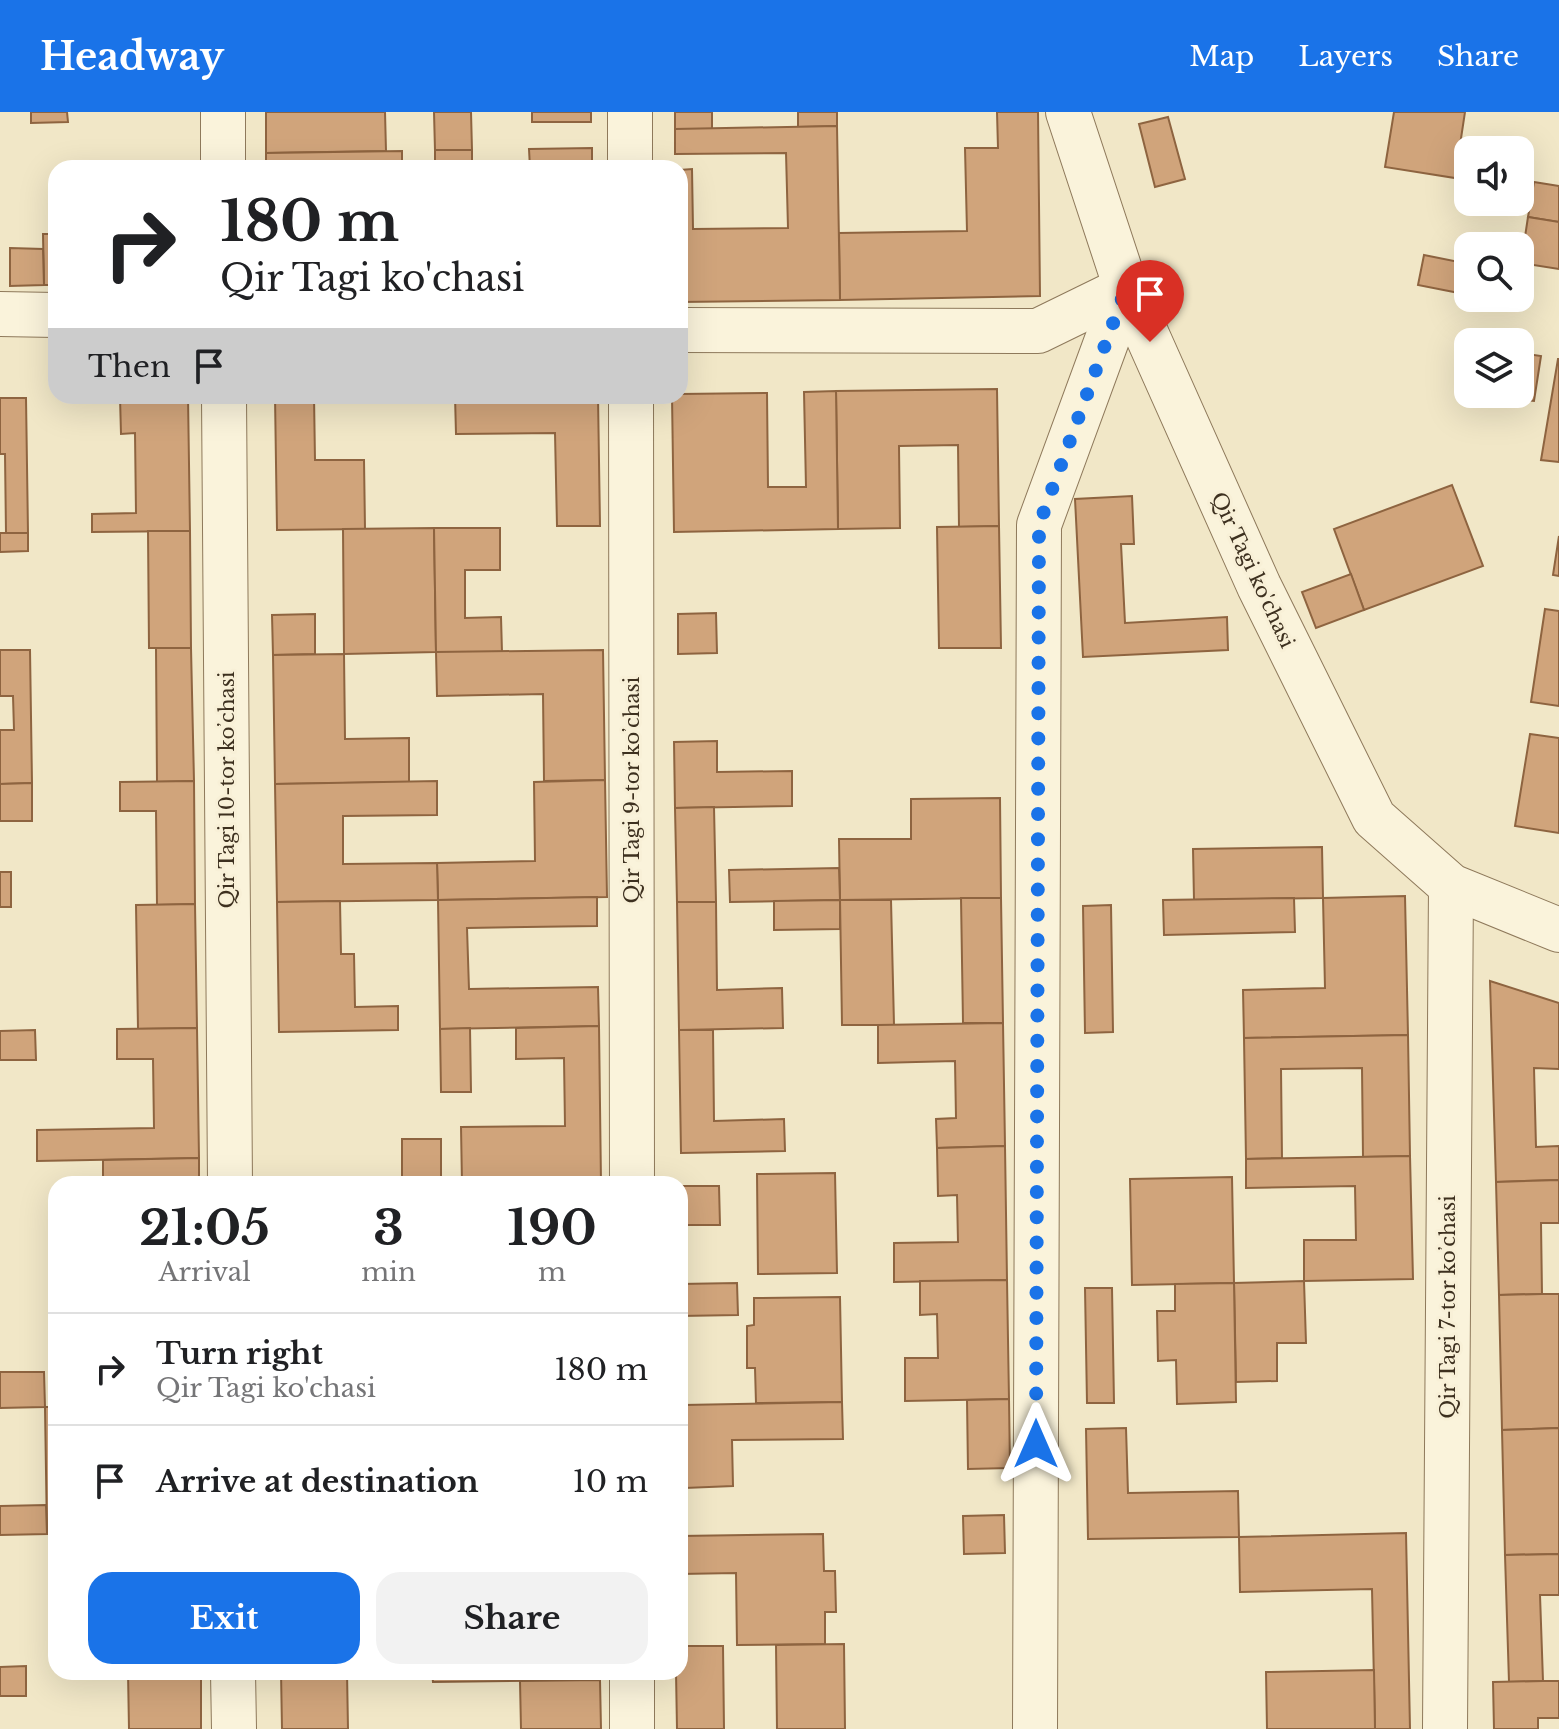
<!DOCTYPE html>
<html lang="en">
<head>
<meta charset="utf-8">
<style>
  body { margin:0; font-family:"Libre Baskerville",serif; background:#f2f2f2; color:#202124; height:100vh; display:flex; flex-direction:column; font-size:30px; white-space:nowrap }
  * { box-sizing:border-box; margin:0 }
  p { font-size:26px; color:#757577 }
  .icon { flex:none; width:44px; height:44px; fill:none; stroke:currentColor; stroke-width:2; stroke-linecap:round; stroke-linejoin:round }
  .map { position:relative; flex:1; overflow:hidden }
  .side { position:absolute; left:48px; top:1064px; width:640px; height:504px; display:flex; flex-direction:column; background:#fff; border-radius:24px; box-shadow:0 8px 32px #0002 }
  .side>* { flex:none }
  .top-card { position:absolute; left:48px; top:48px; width:640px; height:244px; border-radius:24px; box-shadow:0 8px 32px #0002; background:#fff; color:#202124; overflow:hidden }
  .tools { position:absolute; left:1454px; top:24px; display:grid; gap:16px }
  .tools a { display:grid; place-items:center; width:80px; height:80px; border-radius:16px; background:#fff; box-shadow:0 8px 32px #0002; font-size:40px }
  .pin { position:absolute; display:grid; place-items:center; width:68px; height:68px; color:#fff; margin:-82px -34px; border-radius:50% 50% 50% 0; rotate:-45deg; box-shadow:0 0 8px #0007 }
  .pin .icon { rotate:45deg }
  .me { position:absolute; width:88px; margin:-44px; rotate:0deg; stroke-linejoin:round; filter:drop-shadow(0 0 6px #0008) }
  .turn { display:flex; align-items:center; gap:28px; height:168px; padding:0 40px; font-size:36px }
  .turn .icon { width:104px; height:104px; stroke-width:2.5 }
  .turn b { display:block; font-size:56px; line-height:68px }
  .then { display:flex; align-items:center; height:76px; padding:0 40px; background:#0003; gap:16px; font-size:30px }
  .eta { display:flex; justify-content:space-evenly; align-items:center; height:136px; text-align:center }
  .eta b { font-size:48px; font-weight:700; line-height:56px }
  .button { display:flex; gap:16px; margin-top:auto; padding:16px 40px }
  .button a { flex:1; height:92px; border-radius:24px; background:#1a73e8; color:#fff; font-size:32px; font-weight:700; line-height:92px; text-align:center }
  .button a+a { background:#f2f2f2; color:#202124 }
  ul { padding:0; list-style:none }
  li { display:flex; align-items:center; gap:24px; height:112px; padding:0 40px; border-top:2px solid #e0e0e0 }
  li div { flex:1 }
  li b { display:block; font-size:30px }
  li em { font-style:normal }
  header { display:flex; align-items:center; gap:48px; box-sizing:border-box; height:112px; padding:0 40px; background:#1a73e8; color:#fff }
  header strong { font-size:38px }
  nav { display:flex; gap:44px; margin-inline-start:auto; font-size:28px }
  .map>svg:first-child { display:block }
  .building { fill:#d0a47b; stroke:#8e6440; stroke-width:2 }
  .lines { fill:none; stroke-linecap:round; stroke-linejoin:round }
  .minor-casing { stroke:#8e795b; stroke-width:46 }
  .minor { stroke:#faf3db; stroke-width:44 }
  .route { stroke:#1a73e8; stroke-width:14; stroke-dasharray:0 25.2 }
  .labels { text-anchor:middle; stroke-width:6; stroke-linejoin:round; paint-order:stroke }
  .street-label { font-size:20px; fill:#3d301f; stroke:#f8f0d7 }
</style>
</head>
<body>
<header>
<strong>Headway</strong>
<nav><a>Map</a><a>Layers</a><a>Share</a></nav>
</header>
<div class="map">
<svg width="1559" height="1617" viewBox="0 0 1559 1617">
  <rect width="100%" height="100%" fill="#f1e7c7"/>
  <g class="building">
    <path d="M 31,0 L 67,0 L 68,10 L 31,11 Z"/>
    <path d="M 266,0 L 385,0 L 386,39 L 266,41 Z"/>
    <path d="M 434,0 L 471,0 L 472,38 L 435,38 Z"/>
    <rect x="532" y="0" width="59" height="10"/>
    <rect x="675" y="0" width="37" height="17"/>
    <path d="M 798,0 L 837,0 L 837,14 L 798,15 Z"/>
    <path d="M 997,0 L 1038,0 L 1040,184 L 840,188 L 839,121 L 967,119 L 965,36 L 998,36 Z"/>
    <path d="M 1394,0 L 1465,0 L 1455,66 L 1385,55 Z"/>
    <path d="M 1168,5 L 1185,67 L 1155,75 L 1139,12 Z"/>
    <path d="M 837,14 L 840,188 L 680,190 L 680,58 L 692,57 L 693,117 L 788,116 L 786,41 L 675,42 L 675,17 Z"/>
    <path d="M 592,36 L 592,56 L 530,56 L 529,37 Z"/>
    <rect x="435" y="38" width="37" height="18"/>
    <path d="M 402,39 L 402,56 L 266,56 L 266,41 Z"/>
    <path d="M 1534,70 L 1559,74 L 1559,110 L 1528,105 Z"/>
    <path d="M 1528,105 L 1559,110 L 1559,157 L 1521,151 Z"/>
    <path d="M 43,122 L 56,122 L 56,173 L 44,173 Z"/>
    <path d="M 10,136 L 43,137 L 44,173 L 10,174 Z"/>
    <path d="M 1424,143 L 1464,151 L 1459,181 L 1418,173 Z"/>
    <path d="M 1520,241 L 1541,244 L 1534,289 L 1507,286 L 1508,282 L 1520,282 Z"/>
    <path d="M 1558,247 L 1559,247 L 1559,350 L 1541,348 Z"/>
    <path d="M 997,277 L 999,414 L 959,415 L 958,333 L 899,334 L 900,416 L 838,417 L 836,279 Z"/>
    <path d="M 836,279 L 838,417 L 674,420 L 672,284 L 680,284 L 680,282 L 767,281 L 768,375 L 806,375 L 804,280 Z"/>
    <path d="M 188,284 L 190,419 L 92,420 L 92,402 L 136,401 L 135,321 L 121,322 L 120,285 Z"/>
    <path d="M 275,284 L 314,284 L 315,348 L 364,348 L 365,417 L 277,418 Z"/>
    <path d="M 455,284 L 598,284 L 600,414 L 557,414 L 555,321 L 456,322 Z"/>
    <path d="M 0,286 L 26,286 L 28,421 L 6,421 L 5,342 L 0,342 Z"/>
    <path d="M 1452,373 L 1483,454 L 1364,498 L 1334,417 Z"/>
    <path d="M 1132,384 L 1134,432 L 1121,432 L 1125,511 L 1227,505 L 1228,538 L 1083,545 L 1075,387 Z"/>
    <path d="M 999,414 L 1001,536 L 939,536 L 937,415 Z"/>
    <path d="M 434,416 L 436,540 L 344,542 L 343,417 Z"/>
    <path d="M 434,416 L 500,416 L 500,458 L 465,458 L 465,506 L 501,505 L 502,540 L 436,540 Z"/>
    <path d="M 148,419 L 190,419 L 191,536 L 149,536 Z"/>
    <path d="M 0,421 L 28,421 L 28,439 L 0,440 Z"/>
    <path d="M 1559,424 L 1559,464 L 1553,463 Z"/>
    <path d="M 1351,462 L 1364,498 L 1316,516 L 1302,480 Z"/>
    <path d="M 1545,497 L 1559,499 L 1559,594 L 1531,590 Z"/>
    <path d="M 716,501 L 717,541 L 678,542 L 678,502 Z"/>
    <path d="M 315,502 L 315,542 L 273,543 L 272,503 Z"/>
    <path d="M 156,536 L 191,536 L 194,669 L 157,670 Z"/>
    <path d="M 0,538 L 30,538 L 32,671 L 0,672 L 0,618 L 14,618 L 13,584 L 0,584 Z"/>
    <path d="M 603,538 L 605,668 L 544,669 L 543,582 L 437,584 L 436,540 Z"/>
    <path d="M 344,542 L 345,627 L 409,626 L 409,670 L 275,672 L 273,543 Z"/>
    <path d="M 1530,622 L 1559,626 L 1559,721 L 1515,714 Z"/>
    <path d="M 717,629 L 717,660 L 792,659 L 792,694 L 675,696 L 674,630 Z"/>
    <path d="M 605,668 L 607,785 L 438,788 L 437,751 L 535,749 L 534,670 Z"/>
    <path d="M 194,669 L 195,792 L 157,793 L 156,699 L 120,699 L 120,670 Z"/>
    <path d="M 437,669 L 437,703 L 343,704 L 343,752 L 437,751 L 438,788 L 277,790 L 275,672 Z"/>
    <path d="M 32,671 L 32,709 L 0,709 L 0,672 Z"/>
    <path d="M 1000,686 L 1001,786 L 840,788 L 839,727 L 911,727 L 911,687 Z"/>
    <path d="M 714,695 L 716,790 L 677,790 L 675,696 Z"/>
    <path d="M 1322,735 L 1323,786 L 1194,788 L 1193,737 Z"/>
    <path d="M 839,756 L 840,788 L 730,790 L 729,758 Z"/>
    <rect x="0" y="760" width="11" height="35"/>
    <path d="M 1405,784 L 1408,923 L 1244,926 L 1243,878 L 1325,876 L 1323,786 Z"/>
    <path d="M 597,785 L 597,814 L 467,816 L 469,877 L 598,875 L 599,914 L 440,917 L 438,788 Z"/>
    <path d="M 961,786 L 1001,786 L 1003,911 L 963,911 Z"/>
    <path d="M 1294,786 L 1295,820 L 1164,823 L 1163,788 Z"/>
    <path d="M 840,788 L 891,788 L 894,913 L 842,913 Z"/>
    <path d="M 840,788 L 840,817 L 774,818 L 774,789 Z"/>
    <path d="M 340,789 L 341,842 L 354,842 L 355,895 L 398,894 L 398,918 L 279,920 L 277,790 Z"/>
    <path d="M 677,790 L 716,790 L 717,878 L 782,876 L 783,916 L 679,918 Z"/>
    <path d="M 195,792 L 197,916 L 138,917 L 136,793 Z"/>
    <path d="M 1111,793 L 1113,920 L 1085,921 L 1083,794 Z"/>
    <path d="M 1490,869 L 1559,891 L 1559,957 L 1534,956 L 1536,1035 L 1559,1034 L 1559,1068 L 1496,1070 Z"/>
    <path d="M 1003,911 L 1005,1034 L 937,1036 L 936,1007 L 956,1006 L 955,949 L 878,951 L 878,913 Z"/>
    <path d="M 599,914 L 601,1072 L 462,1072 L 461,1015 L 565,1014 L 564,946 L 516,947 L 516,916 Z"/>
    <path d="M 197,916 L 199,1046 L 37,1049 L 37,1018 L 154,1016 L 153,947 L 117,947 L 117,917 Z"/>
    <path d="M 470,916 L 471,980 L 441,980 L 440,917 Z"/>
    <path d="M 35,918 L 36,948 L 0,948 L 0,919 Z"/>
    <path d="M 679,918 L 713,918 L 714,1009 L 784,1007 L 785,1039 L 681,1041 Z"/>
    <path d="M 1408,923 L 1410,1044 L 1363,1045 L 1362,956 L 1281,957 L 1282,1046 L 1246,1047 L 1244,926 Z"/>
    <rect x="402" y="1027" width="39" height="45"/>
    <path d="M 1005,1034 L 1007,1168 L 894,1170 L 894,1131 L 958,1130 L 957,1083 L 938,1084 L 937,1036 Z"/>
    <path d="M 1410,1044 L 1413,1167 L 1304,1169 L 1304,1128 L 1356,1128 L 1355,1074 L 1246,1076 L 1246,1047 Z"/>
    <path d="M 199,1046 L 199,1072 L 103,1072 L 103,1048 Z"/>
    <path d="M 835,1061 L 837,1161 L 758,1162 L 757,1062 Z"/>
    <path d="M 1232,1065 L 1234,1171 L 1132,1173 L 1130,1067 Z"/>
    <path d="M 1559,1068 L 1559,1111 L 1541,1111 L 1542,1182 L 1499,1183 L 1496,1070 Z"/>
    <path d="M 680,1074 L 719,1074 L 720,1113 L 680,1113 Z"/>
    <path d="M 1007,1168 L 1009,1287 L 905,1289 L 905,1246 L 938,1246 L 937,1202 L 920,1203 L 920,1169 Z"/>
    <path d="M 1304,1169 L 1306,1231 L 1277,1231 L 1277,1269 L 1236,1270 L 1234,1171 Z"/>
    <path d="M 737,1171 L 738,1203 L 680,1204 L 680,1172 Z"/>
    <path d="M 1234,1171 L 1236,1290 L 1177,1292 L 1176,1248 L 1158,1249 L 1157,1199 L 1175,1199 L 1175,1172 Z"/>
    <path d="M 1085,1176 L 1112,1176 L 1114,1291 L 1087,1291 Z"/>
    <path d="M 1542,1182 L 1559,1182 L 1559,1316 L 1502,1318 L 1499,1183 Z"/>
    <path d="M 840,1185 L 842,1290 L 756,1291 L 755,1256 L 747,1256 L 747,1214 L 754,1213 L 754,1186 Z"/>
    <path d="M 0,1260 L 44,1260 L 45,1295 L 0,1296 Z"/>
    <path d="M 1009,1287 L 1010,1356 L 968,1357 L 967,1288 Z"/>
    <path d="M 842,1290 L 843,1327 L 732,1328 L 733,1374 L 685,1376 L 684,1293 Z"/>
    <path d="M 45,1295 L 56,1295 L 56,1422 L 47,1422 Z"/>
    <path d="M 1126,1316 L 1128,1381 L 1238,1379 L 1239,1425 L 1088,1427 L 1086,1317 Z"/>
    <path d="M 1559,1316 L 1559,1442 L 1505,1443 L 1502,1318 Z"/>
    <path d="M 46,1393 L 47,1422 L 0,1423 L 0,1394 Z"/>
    <path d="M 1004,1403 L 1005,1441 L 964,1442 L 963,1404 Z"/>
    <path d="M 1406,1421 L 1410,1617 L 1375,1617 L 1372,1477 L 1240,1480 L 1239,1425 Z"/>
    <path d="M 823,1422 L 824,1459 L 835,1459 L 836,1500 L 825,1500 L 825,1532 L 737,1533 L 736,1461 L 680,1462 L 680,1424 Z"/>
    <path d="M 1559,1442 L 1559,1483 L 1540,1483 L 1543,1569 L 1509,1570 L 1505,1443 Z"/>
    <path d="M 844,1532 L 845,1617 L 777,1617 L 776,1533 Z"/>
    <path d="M 680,1534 L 723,1534 L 724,1617 L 677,1617 L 676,1560 L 680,1560 Z"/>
    <path d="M 26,1554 L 26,1584 L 0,1584 L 0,1555 Z"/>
    <path d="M 1374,1558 L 1375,1617 L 1267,1617 L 1266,1560 Z"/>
    <path d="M 128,1560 L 201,1560 L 201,1617 L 129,1617 Z"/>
    <path d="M 281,1560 L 347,1560 L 348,1617 L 282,1617 Z"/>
    <path d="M 432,1560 L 600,1560 L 600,1568 L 433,1570 Z"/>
    <path d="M 600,1568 L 601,1617 L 521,1617 L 520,1569 Z"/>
    <path d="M 1543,1569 L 1559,1569 L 1559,1606 L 1538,1606 L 1538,1617 L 1494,1617 L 1493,1570 Z"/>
  </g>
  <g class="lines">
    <g class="minor-casing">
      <g id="minor">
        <path d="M 223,0 L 223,56"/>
        <path d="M 630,0 L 630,56"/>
        <path d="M 1068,0 L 1126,176 L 1259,474 L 1374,706 L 1451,774 L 1559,818"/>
        <path d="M 0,202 L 56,203"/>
        <path d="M 680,218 L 1038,219 L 1126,176"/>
        <path d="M 224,284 L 230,1072"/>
        <path d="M 631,284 L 632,1072"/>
        <path d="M 233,1560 L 234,1617"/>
        <path d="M 632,1617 L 632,1560"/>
        <path d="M 1035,1617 L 1039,413 L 1126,176"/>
        <path d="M 1445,1617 L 1451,774"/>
      </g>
    </g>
    <use href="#minor" class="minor"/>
  </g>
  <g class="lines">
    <path class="route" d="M 1036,1332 L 1039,413 L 1126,176 L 1150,230"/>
  </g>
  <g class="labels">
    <g class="street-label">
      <text transform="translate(1253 458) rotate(65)" y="7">Qir Tagi ko'chasi</text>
      <text transform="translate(227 678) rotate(-90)" y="7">Qir Tagi 10-tor koʼchasi</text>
      <text transform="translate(632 678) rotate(-90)" y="7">Qir Tagi 9-tor koʼchasi</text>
      <text transform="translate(1448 1195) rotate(-90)" y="7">Qir Tagi 7-tor koʼchasi</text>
    </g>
  </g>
</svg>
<div class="tools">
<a><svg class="icon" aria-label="sound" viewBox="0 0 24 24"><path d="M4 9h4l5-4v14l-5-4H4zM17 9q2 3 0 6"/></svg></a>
<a><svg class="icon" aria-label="search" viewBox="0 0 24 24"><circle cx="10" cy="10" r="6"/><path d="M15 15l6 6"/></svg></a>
<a><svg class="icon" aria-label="layers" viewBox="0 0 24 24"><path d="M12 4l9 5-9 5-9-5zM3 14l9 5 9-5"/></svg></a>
</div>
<div class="pin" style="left:1150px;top:230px;background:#d93025"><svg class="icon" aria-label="arrive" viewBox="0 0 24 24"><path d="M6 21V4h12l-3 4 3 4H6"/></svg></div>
<svg class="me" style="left:1036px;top:1332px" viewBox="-20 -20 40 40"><path d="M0-17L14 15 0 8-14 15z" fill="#1a73e8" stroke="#fff" stroke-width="4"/></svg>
<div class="top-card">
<div class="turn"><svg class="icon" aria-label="right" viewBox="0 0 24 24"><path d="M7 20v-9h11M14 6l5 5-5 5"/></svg><div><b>180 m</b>Qir Tagi ko'chasi</div></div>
<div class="then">Then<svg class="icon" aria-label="arrive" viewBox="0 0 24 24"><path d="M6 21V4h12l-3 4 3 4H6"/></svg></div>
</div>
<section class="side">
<div class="eta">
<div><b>21:05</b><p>Arrival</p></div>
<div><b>3</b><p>min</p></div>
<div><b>190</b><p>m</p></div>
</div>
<ul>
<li><svg class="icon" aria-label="right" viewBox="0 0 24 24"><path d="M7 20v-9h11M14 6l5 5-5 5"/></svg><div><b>Turn right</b><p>Qir Tagi ko'chasi</p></div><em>180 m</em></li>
<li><svg class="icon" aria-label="arrive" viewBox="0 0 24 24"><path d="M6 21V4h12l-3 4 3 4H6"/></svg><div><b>Arrive at destination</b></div><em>10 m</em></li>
</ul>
<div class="button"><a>Exit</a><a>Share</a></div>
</section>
</div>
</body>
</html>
